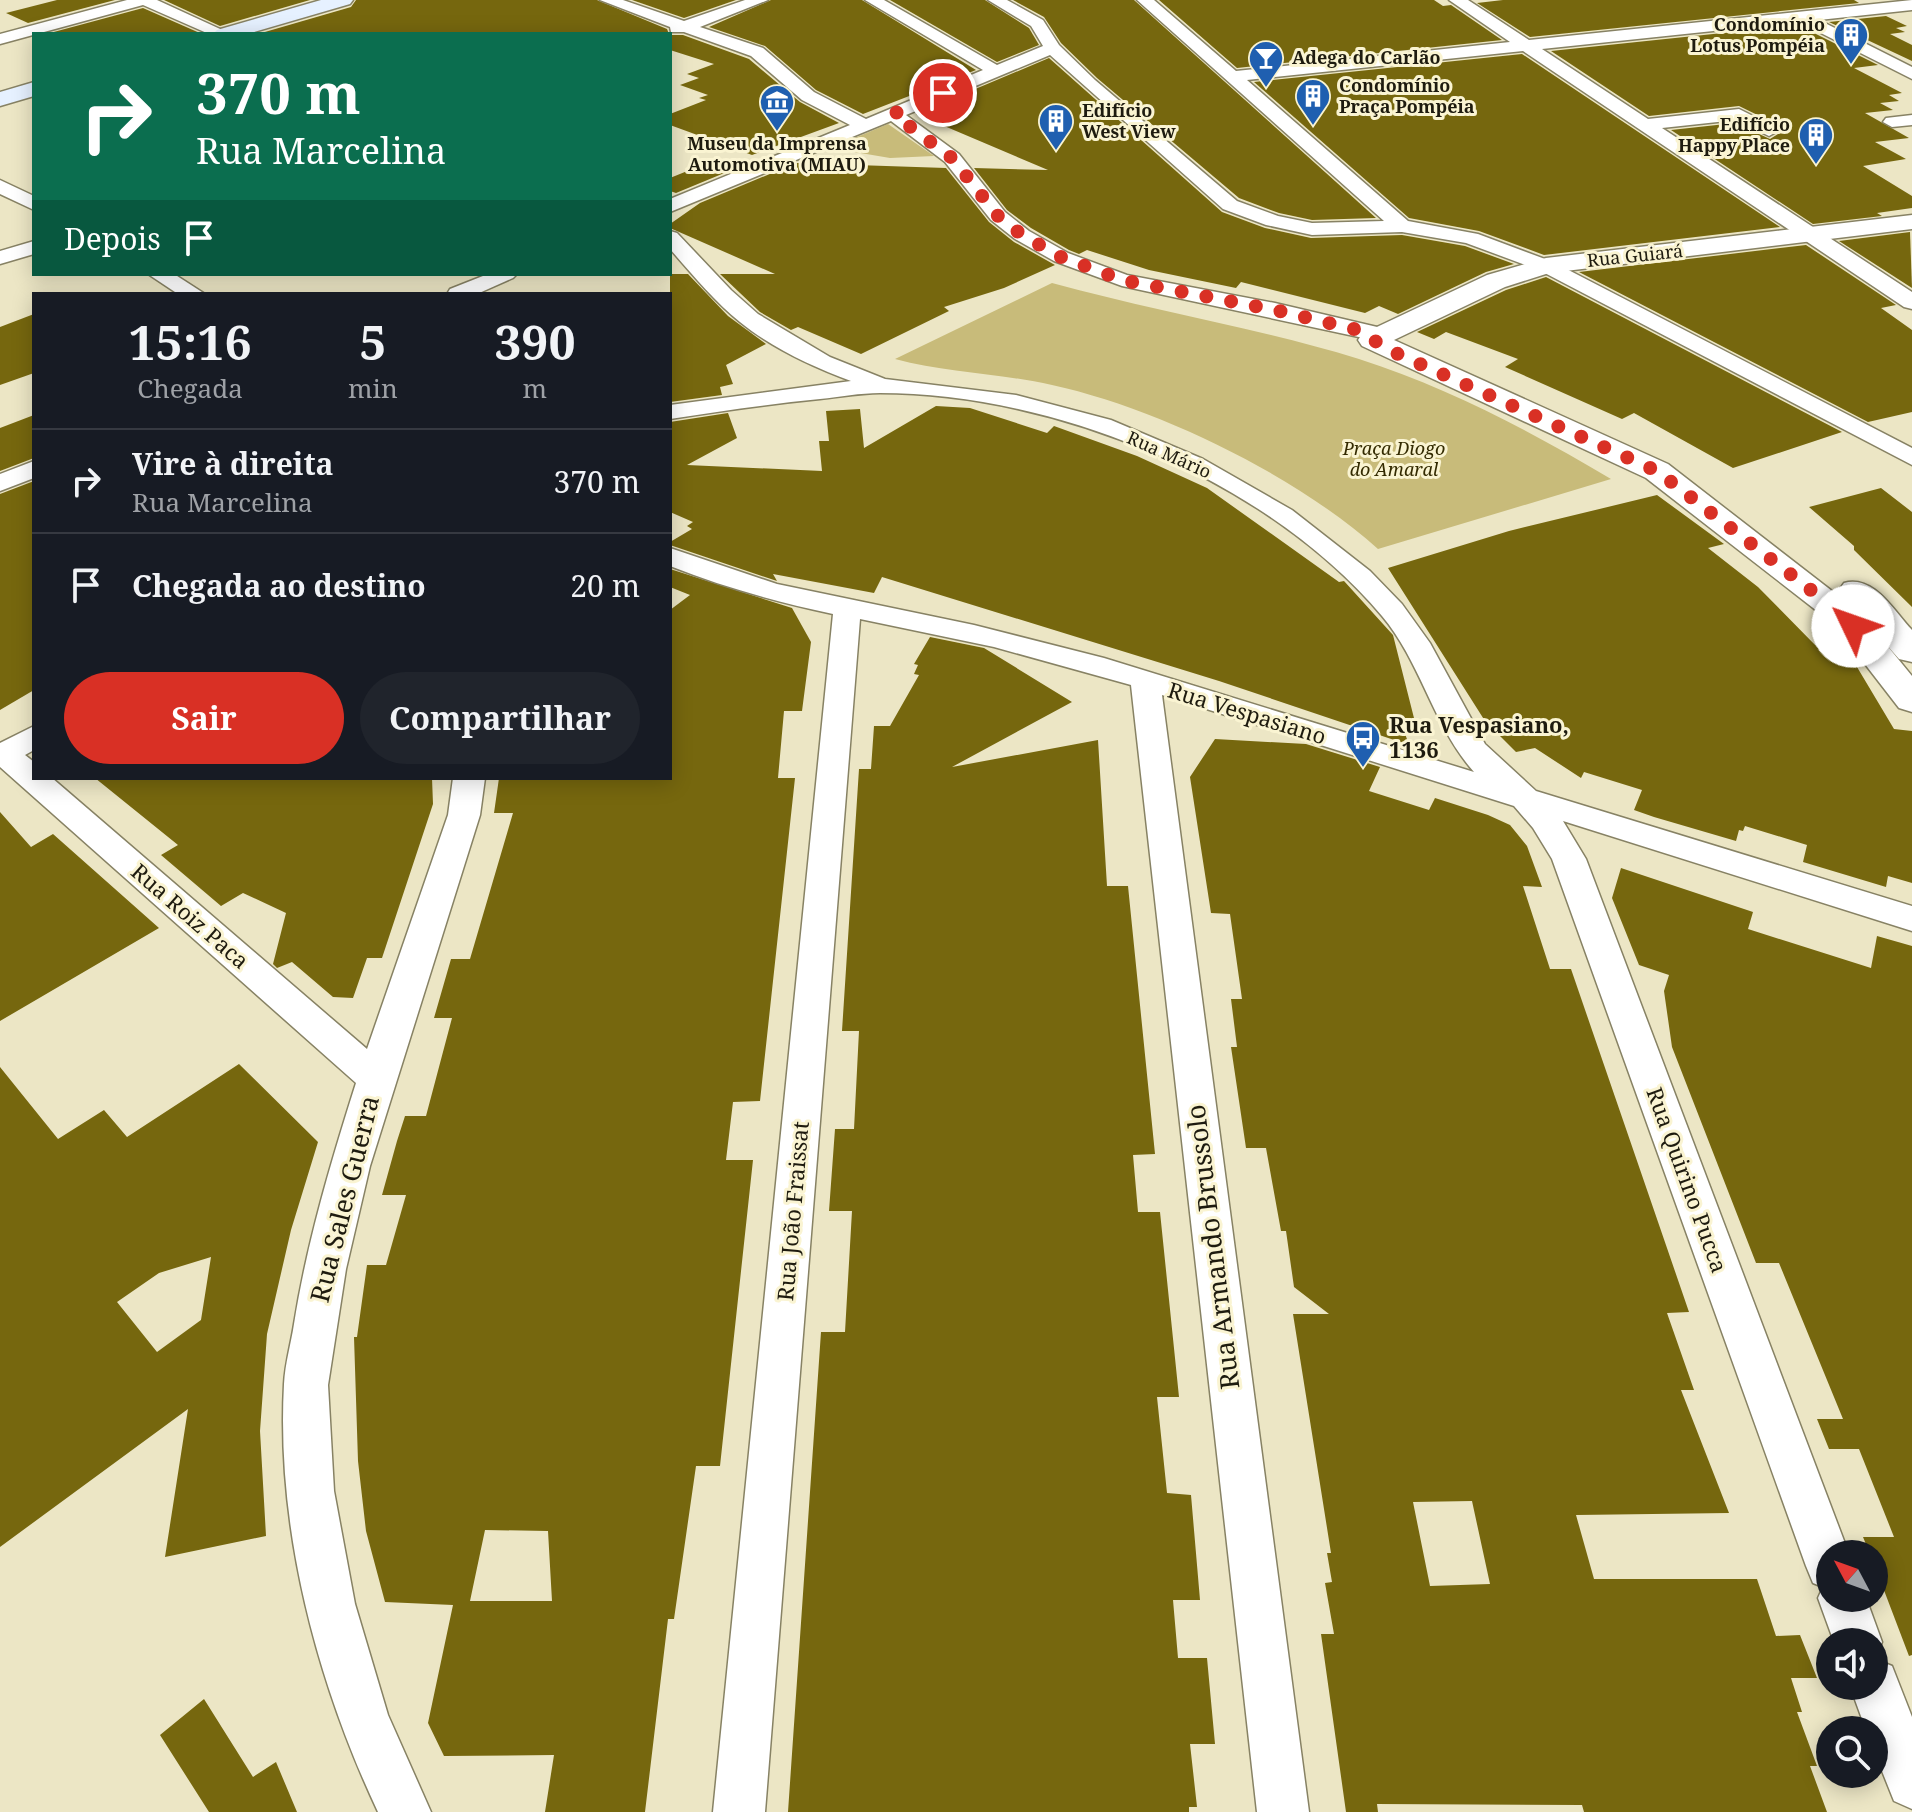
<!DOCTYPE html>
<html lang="pt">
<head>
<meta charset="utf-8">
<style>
  body { margin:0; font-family:"Noto Serif",serif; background:#20242c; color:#f1f3f6; height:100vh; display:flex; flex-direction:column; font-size:30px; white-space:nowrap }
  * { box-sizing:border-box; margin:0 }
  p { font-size:26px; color:#9ea1a6 }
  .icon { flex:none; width:44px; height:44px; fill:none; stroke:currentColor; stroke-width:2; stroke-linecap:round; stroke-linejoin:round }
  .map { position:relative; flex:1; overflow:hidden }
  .details { position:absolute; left:32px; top:292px; width:640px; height:488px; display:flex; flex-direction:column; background:#171b24; border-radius:0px; box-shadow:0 4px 20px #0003 }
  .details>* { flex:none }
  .banner { position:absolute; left:32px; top:32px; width:640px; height:244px; border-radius:0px; box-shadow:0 4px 20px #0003; background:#0b6e4f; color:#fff; overflow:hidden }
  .needle { width:52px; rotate:311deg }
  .tools { position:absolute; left:1816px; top:1540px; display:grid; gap:16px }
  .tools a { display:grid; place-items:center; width:72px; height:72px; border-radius:50%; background:#171b24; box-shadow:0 4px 20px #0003; font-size:40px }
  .pin { position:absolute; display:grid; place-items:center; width:68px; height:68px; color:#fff; margin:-34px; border:4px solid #fff; border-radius:50%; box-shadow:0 2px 8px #0007 }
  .me { position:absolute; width:88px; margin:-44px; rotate:312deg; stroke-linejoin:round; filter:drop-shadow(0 0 6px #0008) }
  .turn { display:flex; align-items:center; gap:28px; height:168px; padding:0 32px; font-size:36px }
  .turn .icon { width:104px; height:104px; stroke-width:2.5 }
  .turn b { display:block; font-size:56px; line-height:68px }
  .then { display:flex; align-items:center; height:76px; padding:0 32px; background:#0003; gap:16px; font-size:30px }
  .eta { display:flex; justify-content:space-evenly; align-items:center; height:136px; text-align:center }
  .eta b { font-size:48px; font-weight:700; line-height:56px }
  .button { display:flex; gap:16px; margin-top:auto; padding:16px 32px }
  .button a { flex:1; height:92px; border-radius:48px; background:#d93025; color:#fff; font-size:32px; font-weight:700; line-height:92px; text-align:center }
  .button a+a { background:#20242c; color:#f1f3f6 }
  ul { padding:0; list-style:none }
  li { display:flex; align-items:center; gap:24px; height:104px; padding:0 32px; border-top:2px solid #363941 }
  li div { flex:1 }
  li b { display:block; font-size:30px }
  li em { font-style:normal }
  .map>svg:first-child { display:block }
  .green { fill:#c8bb7a }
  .building { fill:#76670e; fill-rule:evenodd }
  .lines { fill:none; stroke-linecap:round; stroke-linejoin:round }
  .minor-casing { stroke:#878264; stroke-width:3 }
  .tertiary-casing { stroke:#878264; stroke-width:3 }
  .secondary-casing { stroke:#878264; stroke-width:3 }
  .minor { fill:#fff; fill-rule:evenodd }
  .tertiary { fill:#fff; fill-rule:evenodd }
  .secondary { fill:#e6f1ff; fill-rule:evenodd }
  .route { stroke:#d93025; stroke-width:14; stroke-dasharray:0 25.2 }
  .labels { text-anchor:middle; stroke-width:6; stroke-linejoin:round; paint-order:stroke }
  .far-poi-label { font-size:18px; font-weight:bold; fill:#1e1b0f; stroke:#faf4d2; text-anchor:start }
  .far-street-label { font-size:18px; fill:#1e1b0f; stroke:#faf4d2 }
  .far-park-label { font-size:18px; font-style:italic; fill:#332a00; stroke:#faf4d2 }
  .street-label { font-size:22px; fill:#1e1b0f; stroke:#faf4d2 }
  .poi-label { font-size:22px; font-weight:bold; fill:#1e1b0f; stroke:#faf4d2; text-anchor:start }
  .near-street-label { font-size:26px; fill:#1e1b0f; stroke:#faf4d2 }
</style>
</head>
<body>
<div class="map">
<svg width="1912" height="1812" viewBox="0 0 1912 1812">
  <rect width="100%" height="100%" fill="#ece6c5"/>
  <g class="green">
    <path d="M 888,124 L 934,156 L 890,158 L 831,148 Z"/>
    <path d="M 1052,283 C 1154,311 1258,328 1359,359 C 1447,387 1532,432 1611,479 L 1378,549 C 1297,476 1158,408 1052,385 C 1000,373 946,373 895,359 Z"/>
  </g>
  <g class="building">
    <path d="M 57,0 L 115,0 L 28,23 L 6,13 Z"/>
    <path d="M 164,0 L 310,0 L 220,26 Z"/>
    <path d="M 356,0 L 597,0 L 667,29 L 669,34 L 258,34 L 351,7 Z"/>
    <path d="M 632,0 L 736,0 L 684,18 Z"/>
    <path d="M 771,0 L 862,0 L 976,70 L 863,114 L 816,90 L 765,46 L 709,27 Z"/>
    <path d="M 890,0 L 985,0 L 1029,28 L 1039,45 L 997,62 Z"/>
    <path d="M 1013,0 L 1134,0 L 1376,218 L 1312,220 L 1279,213 L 1239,198 L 1097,78 L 1061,43 L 1044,17 Z"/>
    <path d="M 1159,0 L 1434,0 L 1443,6 L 1451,5 L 1502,40 L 1237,68 Z"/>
    <path d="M 1503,0 L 1854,0 L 1859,3 L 1530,37 L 1477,3 Z"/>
    <path d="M 143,8 L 202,34 L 50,33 Z"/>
    <path d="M 1886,16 L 1907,26 L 1896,28 L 1905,32 L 1890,34 L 1912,45 L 1912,61 L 1829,22 Z"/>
    <path d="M 1798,25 L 1878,65 L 1854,68 L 1902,93 L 1889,95 L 1899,101 L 1880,103 L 1893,110 L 1865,113 L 1909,138 L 1875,142 L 1906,159 L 1863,166 L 1912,196 L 1912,208 L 1877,213 L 1882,216 L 1813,224 L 1671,130 L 1735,123 L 1770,139 L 1781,132 L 1776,124 L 1739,106 L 1649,116 L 1551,51 Z"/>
    <path d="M 670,35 L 683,35 L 749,59 L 800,102 L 839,123 L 752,155 L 670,125 L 670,114 L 706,100 L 699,98 L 708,95 L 680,85 L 699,78 L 687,74 L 714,64 L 670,50 Z"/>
    <path d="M 1522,54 L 1780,227 L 1544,255 L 1479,231 L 1409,218 L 1254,82 Z"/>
    <path d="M 1049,58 L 1222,212 L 1265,228 L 1311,238 L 1402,235 L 1465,246 L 1514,264 L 1486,272 L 1398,314 L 1379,306 L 1365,313 L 1241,282 L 1236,288 L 1149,270 L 1087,250 L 1079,254 L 1069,250 L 1031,228 L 1007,210 L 974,168 L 1048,170 L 916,114 Z"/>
    <path d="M 712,161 L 751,162 L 676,193 L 670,191 L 670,178 Z"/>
    <path d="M 796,163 L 946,168 L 989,222 L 1014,242 L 1055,265 L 1004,288 L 944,307 L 949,311 L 861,354 L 798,327 L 791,330 L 760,312 L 720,274 L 775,274 L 670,228 L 670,224 L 700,203 Z"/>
    <path d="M 1910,232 L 1912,288 L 1839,241 Z"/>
    <path d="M 1806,245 L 1896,305 L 1881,308 L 1912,330 L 1912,412 L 1868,422 L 1579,272 Z"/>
    <path d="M 670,274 L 688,274 L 728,316 L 766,344 L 726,365 L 733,384 L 720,387 L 722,395 L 670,402 Z"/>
    <path d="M 1546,277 L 1842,432 L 1733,468 L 1634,413 L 1622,419 L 1505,367 L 1518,359 L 1446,332 L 1434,339 L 1417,332 L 1506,290 Z"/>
    <path d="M 34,314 L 34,373 L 0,385 L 0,327 Z"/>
    <path d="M 936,406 L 970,408 L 1047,433 L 1054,426 L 1137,456 L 1207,488 L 1339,582 L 1344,581 L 1393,635 L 1416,726 L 1402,725 L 1409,745 L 1219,681 L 882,577 L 874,593 L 773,574 L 777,581 L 670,545 L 670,542 L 692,529 L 687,526 L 693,522 L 670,512 L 670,422 L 728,413 L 737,438 L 687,465 L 822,471 L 819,441 L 829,441 L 826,411 L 860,409 L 864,448 Z"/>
    <path d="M 34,415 L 34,458 L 0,471 L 0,428 Z"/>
    <path d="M 34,481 L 34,690 L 0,710 L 0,494 Z"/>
    <path d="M 1881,488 L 1912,512 L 1912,607 L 1854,550 L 1854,546 L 1809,507 Z"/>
    <path d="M 1657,495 L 1724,544 L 1708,548 L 1758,587 L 1817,647 L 1837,645 L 1857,667 L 1894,729 L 1912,731 L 1912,883 L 1888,876 L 1886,887 L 1803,862 L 1807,845 L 1745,826 L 1743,831 L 1739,830 L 1736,841 L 1654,817 L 1634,810 L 1642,790 L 1584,772 L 1581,778 L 1535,748 L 1516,752 L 1485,721 L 1388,568 L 1509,531 Z"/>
    <path d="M 670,569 L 792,608 L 811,642 L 802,711 L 784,711 L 778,778 L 795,778 L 760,1101 L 733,1102 L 726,1160 L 753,1160 L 720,1466 L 696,1466 L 674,1619 L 668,1619 L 645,1812 L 545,1812 L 554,1755 L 444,1756 L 428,1723 L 453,1605 L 385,1602 L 366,1531 L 358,1461 L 354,1337 L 357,1337 L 367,1265 L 386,1265 L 406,1195 L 382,1195 L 397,1141 L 405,1116 L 426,1116 L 452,1018 L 434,1018 L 451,959 L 470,959 L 513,813 L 494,813 L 499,778 L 670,778 L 670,610 L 690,595 L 670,587 ZM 485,1530 L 548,1531 L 552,1601 L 470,1601 Z"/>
    <path d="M 930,637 L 984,648 L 1072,702 L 952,767 L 1098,740 L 1107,886 L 1128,886 L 1155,1154 L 1133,1155 L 1138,1212 L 1160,1212 L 1179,1397 L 1157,1397 L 1167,1493 L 1191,1495 L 1200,1600 L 1173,1600 L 1178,1658 L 1207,1658 L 1215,1744 L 1190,1744 L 1197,1807 L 1189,1807 L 1189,1812 L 788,1812 L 821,1332 L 845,1332 L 852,1211 L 829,1211 L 835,1129 L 854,1129 L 859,1031 L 842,1031 L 859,769 L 871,769 L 874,726 L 890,726 L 919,675 L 914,674 L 918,665 L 914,664 Z"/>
    <path d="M 1215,739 L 1306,744 L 1380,767 L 1369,791 L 1429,810 L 1435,798 L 1488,815 L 1510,825 L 1527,846 L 1542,887 L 1523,886 L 1550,969 L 1571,969 L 1689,1312 L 1667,1313 L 1694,1390 L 1681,1390 L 1729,1513 L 1576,1515 L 1594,1579 L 1757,1579 L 1776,1636 L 1800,1635 L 1817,1678 L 1791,1678 L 1802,1712 L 1797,1712 L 1817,1766 L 1810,1766 L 1827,1812 L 1584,1812 L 1582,1805 L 1377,1804 L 1378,1812 L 1346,1812 L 1321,1634 L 1334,1634 L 1325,1583 L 1332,1582 L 1327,1553 L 1331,1553 L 1293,1314 L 1329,1314 L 1294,1287 L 1286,1231 L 1281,1231 L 1266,1148 L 1246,1148 L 1231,1047 L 1237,1047 L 1231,999 L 1242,999 L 1230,914 L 1211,913 L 1190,777 ZM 1472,1501 L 1490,1584 L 1430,1586 L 1413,1502 Z"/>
    <path d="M 95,778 L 432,778 L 433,804 L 382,958 L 367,958 L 353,998 L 333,997 L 292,962 L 277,968 L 273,964 L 286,913 L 243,893 L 221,906 L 161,855 L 178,845 Z"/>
    <path d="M 0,812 L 31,847 L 53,834 L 159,928 L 0,1021 Z"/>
    <path d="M 1621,868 L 1753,912 L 1748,929 L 1871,968 L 1877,936 L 1912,946 L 1912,1655 L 1909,1656 L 1874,1564 L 1874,1554 L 1870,1554 L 1863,1537 L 1894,1537 L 1859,1449 L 1829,1449 L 1817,1419 L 1843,1419 L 1779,1263 L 1756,1263 L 1672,1047 L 1664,991 L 1669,975 L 1639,965 L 1612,898 Z"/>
    <path d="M 239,1064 L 318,1142 L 291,1230 L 267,1334 L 260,1431 L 266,1536 L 165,1557 L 188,1409 L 0,1547 L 0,1067 L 58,1139 L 104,1110 L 127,1137 ZM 211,1257 L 201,1320 L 157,1352 L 117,1302 L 159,1273 Z"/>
    <path d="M 204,1699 L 253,1777 L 276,1762 L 297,1812 L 209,1812 L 160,1735 Z"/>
  </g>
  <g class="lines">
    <g class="minor-casing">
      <g id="minor">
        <path d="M 127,0 L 157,0 L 231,34 L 209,34 L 143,5 L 0,44 L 0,34 Z"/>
        <path d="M 600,0 L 623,0 L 684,21 L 745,0 L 768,0 L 700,27 L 763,48 L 814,92 L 866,119 L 983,70 L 865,0 L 884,0 L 997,65 L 1043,46 L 1031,26 L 988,0 L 1007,0 L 1043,20 L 1059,45 L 1095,80 L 1237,201 L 1278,216 L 1312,223 L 1384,221 L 1137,0 L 1154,0 L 1236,71 L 1510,42 L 1449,0 L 1468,0 L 1529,40 L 1912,0 L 1912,10 L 1819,20 L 1912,67 L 1912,79 L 1799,22 L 1542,49 L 1648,119 L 1739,109 L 1775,127 L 1778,131 L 1769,136 L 1736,120 L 1662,128 L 1912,292 L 1912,309 L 1904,307 L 1523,51 L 1247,80 L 1408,221 L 1478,234 L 1553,262 L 1912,448 L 1912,465 L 1539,270 L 1466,243 L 1402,232 L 1312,235 L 1266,225 L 1223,209 L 1050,55 L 906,115 L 959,154 L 1005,212 L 1029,231 L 1068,253 L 1127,275 L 1275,303 L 1390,330 L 1393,335 L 1390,340 L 1382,342 L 1122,286 L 1054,261 L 1015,239 L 991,220 L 945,162 L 891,121 L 670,212 L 670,199 L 850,125 L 802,100 L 751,56 L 684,32 L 671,32 L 670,27 Z"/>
        <path d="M 1912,115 L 1912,125 L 1892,127 L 1883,122 L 1886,118 Z"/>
        <path d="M 0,180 L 34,196 L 34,210 L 0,194 Z"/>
        <path d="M 670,231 L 677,233 L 731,290 L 758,314 L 830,357 L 885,379 L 1016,395 L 1111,420 L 1203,459 L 1292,510 L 1370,571 L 1402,604 L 1430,643 L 1485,744 L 1536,791 L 1912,906 L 1912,931 L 1563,821 L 1586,859 L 1849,1554 L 1830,1554 L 1830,1598 L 1866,1598 L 1882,1642 L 1875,1659 L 1892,1666 L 1912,1717 L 1912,1809 L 1894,1801 L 1874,1751 L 1874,1730 L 1866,1730 L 1850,1686 L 1874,1686 L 1874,1642 L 1834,1642 L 1818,1598 L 1823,1587 L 1813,1583 L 1806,1566 L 1552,859 L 1533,828 L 1514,806 L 1162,695 L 1309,1812 L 1257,1812 L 1131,685 L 994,647 L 860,619 L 765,1812 L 713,1812 L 833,614 C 777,602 723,587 670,566 L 670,548 L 777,584 L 974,625 L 1104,658 L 1474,772 C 1433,726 1421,662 1382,616 C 1268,480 1056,393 880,393 C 860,393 840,397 820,399 C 770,404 720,411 670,419 L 670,405 L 851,381 C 813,367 772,348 740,322 C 714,301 692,274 670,249 Z"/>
        <path d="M 34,241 L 34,254 L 0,264 L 0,251 Z"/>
        <path d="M 148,274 L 174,274 L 205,294 L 178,294 Z"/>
        <path d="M 488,274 L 517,274 L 513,278 L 477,294 L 447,294 L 450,289 Z"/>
        <path d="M 34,461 L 34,478 L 0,491 L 0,474 Z"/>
        <path d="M 34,726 L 34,750 L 25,755 L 34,762 L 34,778 L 52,778 L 367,1049 L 448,815 L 453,778 L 485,778 L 480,815 L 370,1166 L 346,1269 L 328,1385 L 334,1491 L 355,1604 L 388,1715 L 431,1812 L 378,1812 C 317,1682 276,1529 284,1384 C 285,1363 291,1344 294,1324 C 307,1242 331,1162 356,1083 L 0,767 L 0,743 Z"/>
      </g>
    </g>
    <g class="tertiary-casing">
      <path id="tertiary" d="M 1912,215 L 1912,229 L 1549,273 L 1505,287 L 1394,340 L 1668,464 L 1854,608 L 1839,590 L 1844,583 C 1874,575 1893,610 1912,630 L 1912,662 L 1899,659 L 1885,643 L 1912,676 L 1912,712 L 1899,708 L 1841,633 L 1817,611 L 1646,478 L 1362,346 L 1358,340 L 1362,334 L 1487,275 L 1546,258 Z"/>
    </g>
    <g class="secondary-casing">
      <g id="secondary">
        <path d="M 321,0 L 353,0 L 350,4 L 247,34 L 213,34 L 217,30 Z"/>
        <path d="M 34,82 L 34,96 L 0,106 L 0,92 Z"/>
      </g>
    </g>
    <use href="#minor" class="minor"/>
    <use href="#tertiary" class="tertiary"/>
    <use href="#secondary" class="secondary"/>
  </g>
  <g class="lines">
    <path class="route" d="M 943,93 L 893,114 L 952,158 L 998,216 L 1022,235 L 1061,257 L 1122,280 L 1275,310 L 1358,330 L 1389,350 L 1657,471 L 1829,604 L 1853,626"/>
  </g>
  <defs>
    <g id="building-pin" transform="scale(1.8)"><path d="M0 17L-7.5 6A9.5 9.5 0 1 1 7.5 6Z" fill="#1f5fb0" stroke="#faf4d2"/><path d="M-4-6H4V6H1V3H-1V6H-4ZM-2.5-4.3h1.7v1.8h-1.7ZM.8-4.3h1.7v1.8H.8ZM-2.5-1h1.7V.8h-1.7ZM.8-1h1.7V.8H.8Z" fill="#fff"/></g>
    <g id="bar-pin" transform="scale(1.8)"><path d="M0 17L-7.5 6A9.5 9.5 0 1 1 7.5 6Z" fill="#1f5fb0" stroke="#faf4d2"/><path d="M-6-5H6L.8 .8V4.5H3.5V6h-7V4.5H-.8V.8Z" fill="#fff"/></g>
    <g id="museum-pin" transform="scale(1.8)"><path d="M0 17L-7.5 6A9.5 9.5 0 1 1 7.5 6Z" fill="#1f5fb0" stroke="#faf4d2"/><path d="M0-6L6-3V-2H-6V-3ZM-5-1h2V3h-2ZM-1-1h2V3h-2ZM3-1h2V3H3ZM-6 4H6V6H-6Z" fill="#fff"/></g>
    <g id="bus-pin" transform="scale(1.8)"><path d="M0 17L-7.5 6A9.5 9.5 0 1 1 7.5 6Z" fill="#1f5fb0" stroke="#faf4d2"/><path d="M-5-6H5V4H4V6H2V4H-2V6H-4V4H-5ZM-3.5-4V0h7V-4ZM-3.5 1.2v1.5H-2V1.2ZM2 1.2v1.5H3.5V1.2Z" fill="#fff"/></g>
  </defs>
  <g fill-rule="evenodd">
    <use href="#building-pin" x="1851" y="35"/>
    <use href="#bar-pin" x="1266" y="58"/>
    <use href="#building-pin" x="1313" y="96"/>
    <use href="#museum-pin" x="777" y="102"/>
    <use href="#building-pin" x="1056" y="121"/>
    <use href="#building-pin" x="1816" y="135"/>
    <use href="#bus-pin" x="1363" y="738"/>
  </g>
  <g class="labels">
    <g class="far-poi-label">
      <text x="1825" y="31" text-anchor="end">Condomínio<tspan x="1825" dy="21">Lotus Pompéia</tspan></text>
      <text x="1292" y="64">Adega do Carlão</text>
      <text x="1339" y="92">Condomínio<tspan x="1339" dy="21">Praça Pompéia</tspan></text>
      <text x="1082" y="117">Edifício<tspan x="1082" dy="21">West View</tspan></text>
      <text x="1790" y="131" text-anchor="end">Edifício<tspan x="1790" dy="21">Happy Place</tspan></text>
      <text x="777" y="150" text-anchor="middle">Museu da Imprensa<tspan x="777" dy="21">Automotiva (MIAU)</tspan></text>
    </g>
    <g class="far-street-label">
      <text transform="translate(1635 256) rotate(-6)" y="6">Rua Guiará</text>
      <text transform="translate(1169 455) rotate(24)" y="6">Rua Mário</text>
    </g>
    <g class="far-park-label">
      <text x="1394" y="455">Praça Diogo<tspan x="1394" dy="21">do Amaral</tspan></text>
    </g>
    <g class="street-label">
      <text transform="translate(1247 713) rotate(17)" y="8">Rua Vespasiano</text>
      <text transform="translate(190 916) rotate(41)" y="8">Rua Roiz Paca</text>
      <text transform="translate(1687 1180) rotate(70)" y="8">Rua Quirino Pucca</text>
      <text transform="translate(793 1211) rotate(-85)" y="8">Rua João Fraissat</text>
    </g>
    <g class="poi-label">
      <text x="1389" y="733">Rua Vespasiano,<tspan x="1389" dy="25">1136</tspan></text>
    </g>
    <g class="near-street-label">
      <text transform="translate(345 1199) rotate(-76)" y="9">Rua Sales Guerra</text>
      <text transform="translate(1213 1247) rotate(-97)" y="9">Rua Armando Brussolo</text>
    </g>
  </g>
</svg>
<div class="tools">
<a><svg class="needle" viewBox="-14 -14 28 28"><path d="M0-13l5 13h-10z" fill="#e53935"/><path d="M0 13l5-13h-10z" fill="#9ea1a6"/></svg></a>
<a><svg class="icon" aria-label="sound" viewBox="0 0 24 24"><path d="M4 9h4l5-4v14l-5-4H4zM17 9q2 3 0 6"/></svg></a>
<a><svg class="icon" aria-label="search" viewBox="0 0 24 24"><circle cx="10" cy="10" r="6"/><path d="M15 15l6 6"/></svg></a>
</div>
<div class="pin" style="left:943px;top:93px;background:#d93025"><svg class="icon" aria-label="arrive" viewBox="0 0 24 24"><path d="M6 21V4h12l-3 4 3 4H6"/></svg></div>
<svg class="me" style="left:1853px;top:626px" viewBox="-20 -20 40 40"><circle r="19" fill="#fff"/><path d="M0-13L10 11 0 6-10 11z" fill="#d93025"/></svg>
<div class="banner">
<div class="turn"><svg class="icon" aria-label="right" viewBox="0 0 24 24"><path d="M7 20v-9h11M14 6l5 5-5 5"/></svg><div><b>370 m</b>Rua Marcelina</div></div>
<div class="then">Depois<svg class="icon" aria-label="arrive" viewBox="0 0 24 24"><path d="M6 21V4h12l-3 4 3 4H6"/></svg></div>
</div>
<section class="details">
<div class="eta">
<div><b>15:16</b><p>Chegada</p></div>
<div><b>5</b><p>min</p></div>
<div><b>390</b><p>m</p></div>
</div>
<ul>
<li><svg class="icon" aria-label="right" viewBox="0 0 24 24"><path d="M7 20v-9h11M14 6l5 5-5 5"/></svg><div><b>Vire à direita</b><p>Rua Marcelina</p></div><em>370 m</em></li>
<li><svg class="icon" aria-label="arrive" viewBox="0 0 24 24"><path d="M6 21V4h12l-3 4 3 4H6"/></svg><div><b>Chegada ao destino</b></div><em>20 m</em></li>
</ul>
<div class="button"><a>Sair</a><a>Compartilhar</a></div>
</section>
</div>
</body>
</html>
